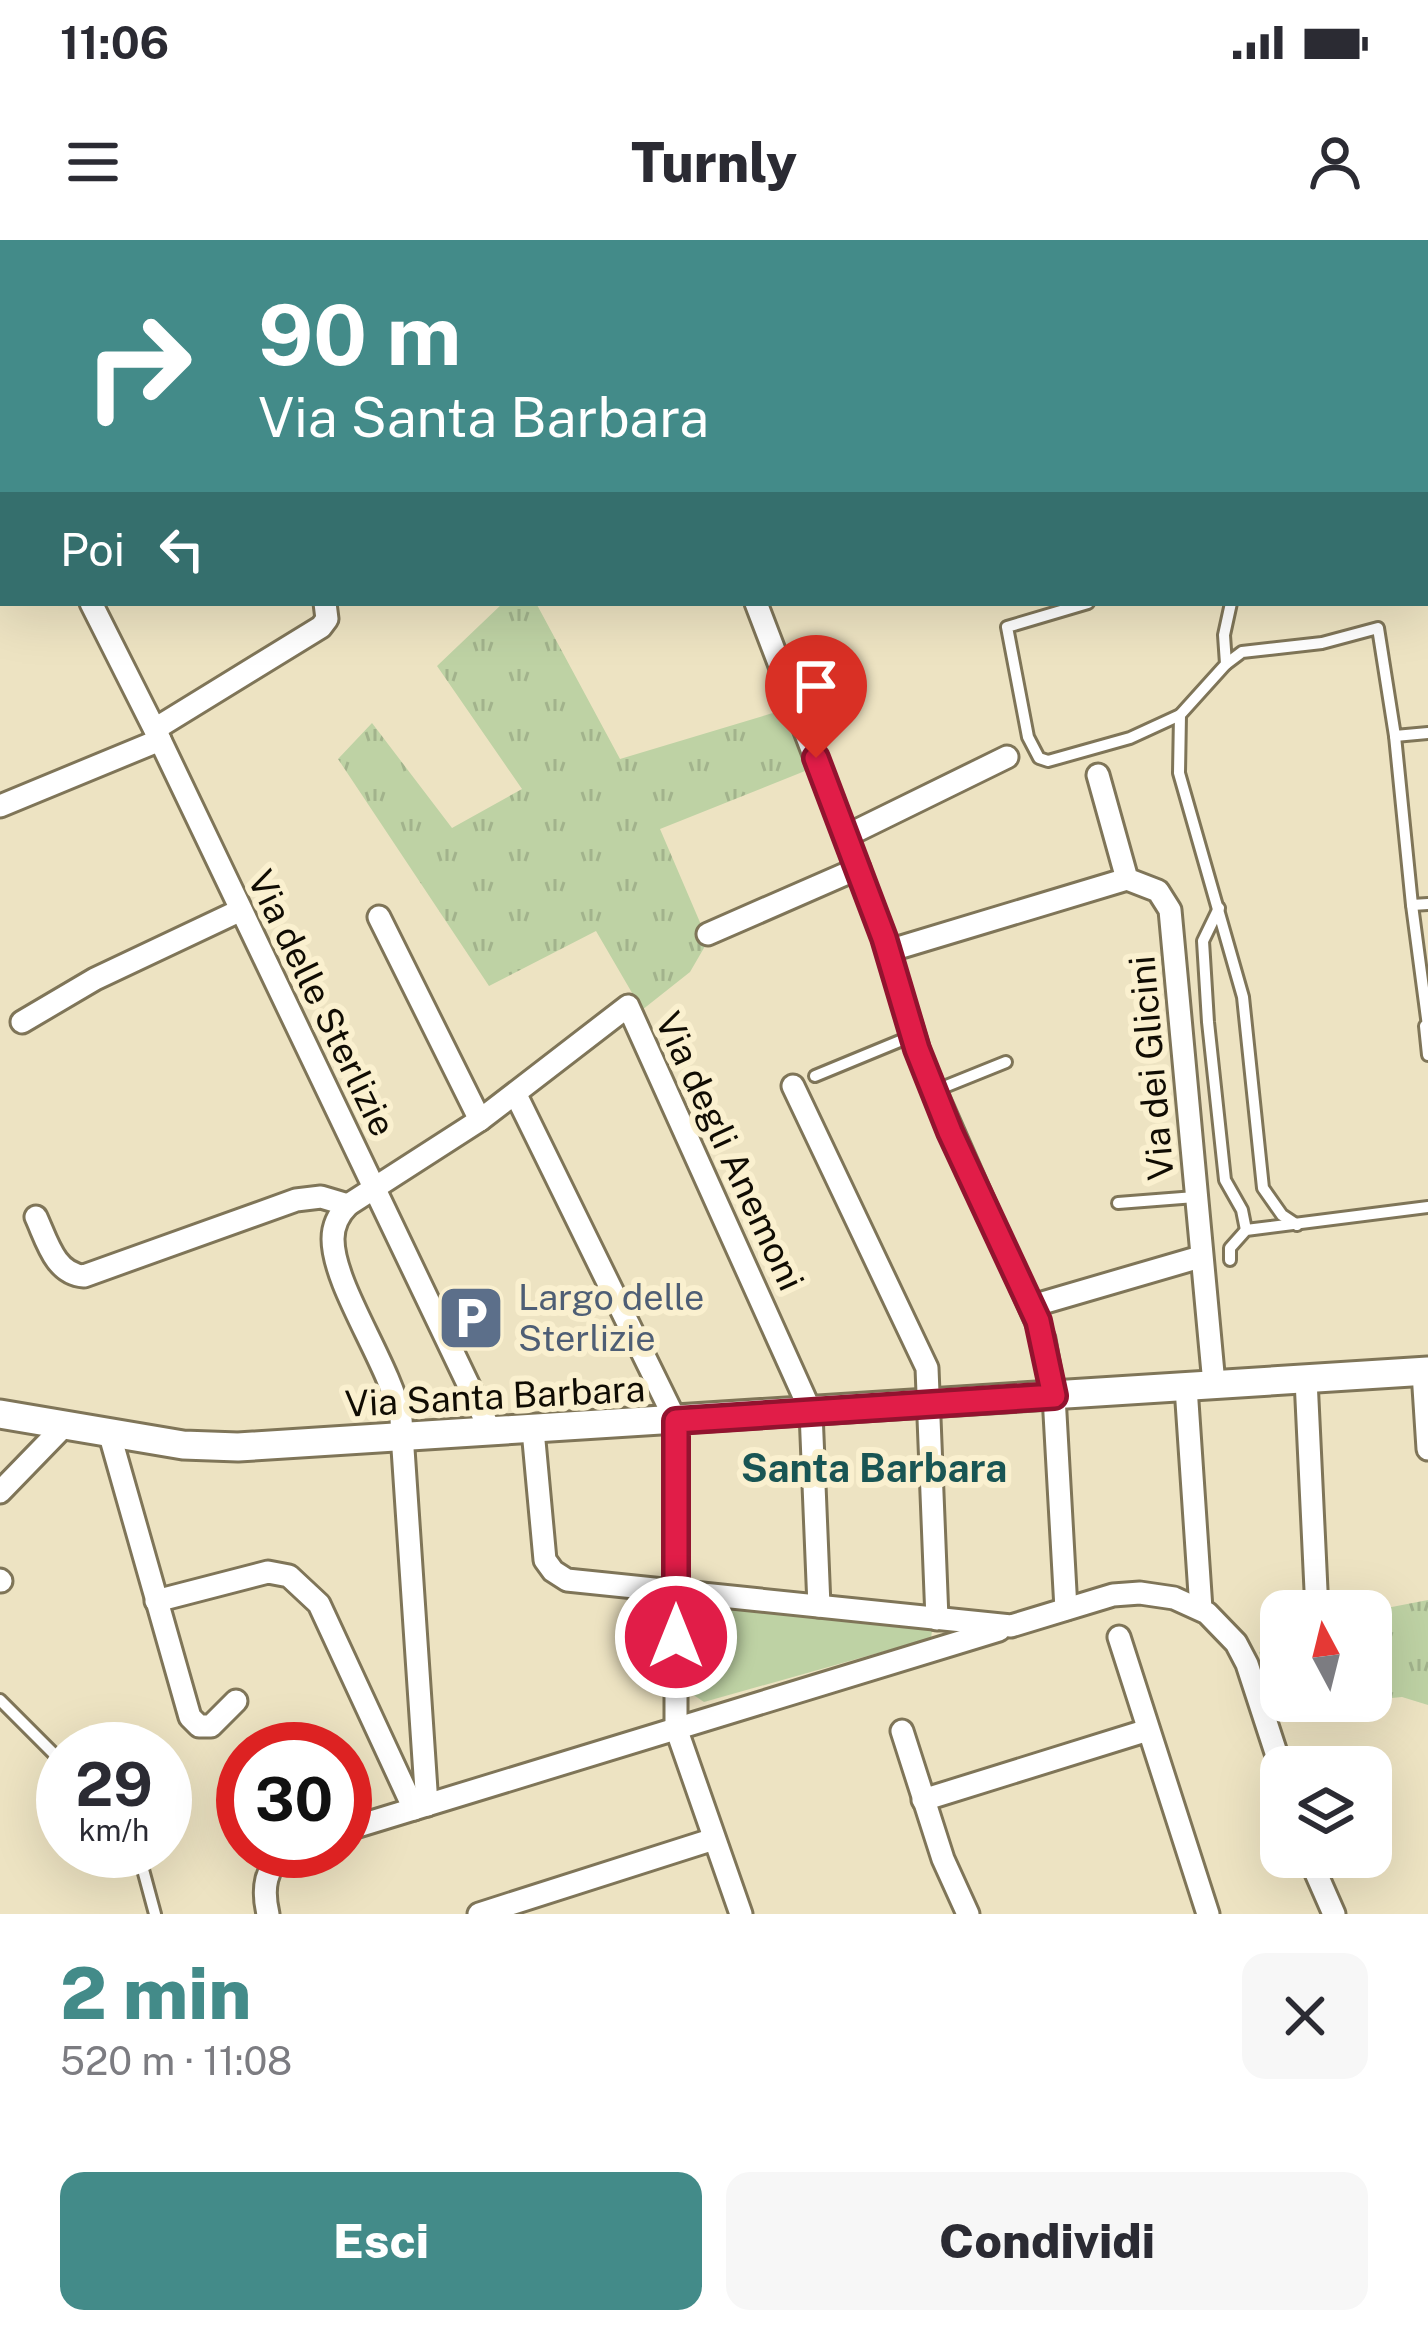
<!DOCTYPE html>
<html lang="it">
<head>
<meta charset="utf-8">
<style>
  body { margin:0; font-family:"Public Sans",sans-serif; background:#f7f7f7; color:#2b2b33; height:100vh; display:flex; flex-direction:column; font-size:45px; white-space:nowrap }
  * { box-sizing:border-box; margin:0 }
  p { font-size:39px; color:#7c7c81 }
  .icon { flex:none; width:66px; height:66px; fill:none; stroke:currentColor; stroke-width:2; stroke-linecap:round; stroke-linejoin:round }
  .map { position:relative; height:1674px; overflow:hidden }
  .panel { display:flex; flex-direction:column; background:#fff; flex:1 }
  .panel>* { flex:none }
  .top-card { position:absolute; left:0px; top:0px; width:1428px; height:366px; box-shadow:0 12px 48px #0002; background:#438b89; color:#fff; overflow:hidden }
  .needle { width:78px; rotate:353deg }
  .buttons { position:absolute; left:1260px; top:1350px; display:grid; gap:24px }
  .buttons a { display:grid; place-items:center; width:132px; height:132px; border-radius:24px; background:#fff; box-shadow:0 12px 48px #0002; font-size:60px }
  .speed { position:absolute; left:36px; top:1482px; display:flex; gap:24px; font-size:60px; font-weight:700; text-align:center }
  .speed>* { display:grid; place-content:center; width:156px; height:156px; border-radius:50%; background:#fff; box-shadow:0 12px 48px #0002; line-height:1 }
  .speed small { font-size:30px; font-weight:400 }
  .speed .limit { border:18px solid #d22; background:#fff; color:#111 }
  .pin { position:absolute; display:grid; place-items:center; width:102px; height:102px; color:#fff; margin:-123px -51px; border-radius:50% 50% 50% 0; rotate:-45deg; box-shadow:0 0 12px #0007 }
  .pin .icon { rotate:45deg }
  .me { position:absolute; width:132px; margin:-66px; rotate:0deg; stroke-linejoin:round; filter:drop-shadow(0 0 9px #0008) }
  .turn { display:flex; align-items:center; gap:42px; height:252px; padding:0 60px; font-size:54px }
  .turn .icon { width:156px; height:156px; stroke-width:2.5 }
  .turn b { display:block; font-size:84px; line-height:102px }
  .then { display:flex; align-items:center; height:114px; padding:0 60px; background:#0003; gap:24px; font-size:45px }
  .round { display:grid; place-items:center; flex:none; width:126px; height:126px; border-radius:24px; background:#f7f7f7 }
  .overview { display:flex; align-items:center; justify-content:space-between; height:204px; padding:0 60px }
  h1 { font-size:72px; font-weight:800; line-height:90px; color:#438b89 }
  .cta { display:flex; gap:24px; margin-top:auto; padding:24px 60px }
  .cta a { flex:1; height:138px; border-radius:24px; background:#438b89; color:#fff; font-size:48px; font-weight:800; line-height:138px; text-align:center }
  .cta a+a { background:#f7f7f7; color:#2b2b33 }
  .status { display:flex; justify-content:space-between; align-items:center; height:84px; padding:0 60px; background:#fff; direction:ltr }
  .status svg { height:33px; fill:currentColor }
  header { display:flex; justify-content:space-between; align-items:center; height:156px; padding:0 60px; background:#fff; font-size:54px; font-weight:800 }
  .map>svg:first-child { display:block }
  .grass { fill:url(#grass-tufts) }
  .green { fill:#bed2a4 }
  .lines { fill:none; stroke-linecap:round; stroke-linejoin:round }
  .lane-casing { stroke:#7f7558; stroke-width:16 }
  .street-casing { stroke:#7f7558; stroke-width:27 }
  .secondary-casing { stroke:#7f7558; stroke-width:33 }
  .lane { stroke:#fff; stroke-width:10 }
  .street { stroke:#fff; stroke-width:21 }
  .secondary { stroke:#fff; stroke-width:27 }
  .route-casing { stroke:#92132f; stroke-width:30 }
  .route { stroke:#e11d48; stroke-width:21 }
  .labels { text-anchor:middle; stroke-width:12; stroke-linejoin:round; paint-order:stroke }
  .street-label { font-size:36px; fill:#100c03; stroke:#faf0cf }
  .service-label { font-size:36px; fill:#4e5e75; stroke:#faf0cf; text-anchor:start }
  .neighbourhood-label { font-size:39px; font-weight:bold; fill:#195554; stroke:#faf0cf }
</style>
</head>
<body>
<div class="status"><b>11:06</b><svg viewBox="0 0 49 12"><path d="M0 12V9h3v3zM5 12V6h3v6zM10 12V3h3v9zM15 12V0h3v12zM26 1h20v11H26zM47 4h2v5h-2z"/></svg></div>
<header><svg class="icon" aria-label="menu" viewBox="0 0 24 24"><path d="M4 6h16M4 12h16M4 18h16"/></svg>Turnly<svg class="icon" aria-label="person" viewBox="0 0 24 24"><circle cx="12" cy="8" r="4"/><path d="M4 21q1-7 8-7t8 7"/></svg></header>
<div class="map">
<svg width="1428" height="1674" viewBox="0 0 1428 1674">
  <defs>
    <pattern id="grass-tufts" width="24" height="20" patternUnits="userSpaceOnUse" patternTransform="scale(3)"><rect width="24" height="20" fill="#bed2a4"/><path d="M3 7l-1-3M5 7V3M7 7l1-3M15 17l-1-3M17 17v-4M19 17l1-3" fill="none" stroke="#a2b38c"/></pattern>
  </defs>
  <rect width="100%" height="100%" fill="#ede3c2"/>
  <g class="grass">
    <path d="M 503,363 L 536,363 L 620,519 L 786,469 L 810,529 L 660,589 L 708,701 L 690,732 L 642,770 L 596,691 L 489,746 L 338,519 L 372,483 L 452,588 L 522,549 L 437,426 Z"/>
    <path d="M 1428,1360 L 1428,1465 L 1402,1457 L 1371,1460 L 1371,1371 Z"/>
    <path d="M 1281,1404 L 1281,1461 L 1362,1461 L 1278,1469 L 1259,1412 Z"/>
  </g>
  <path class="green" d="M 699,1364 L 929,1386 L 932,1391 L 931,1398 L 704,1462 L 689,1452 L 688,1376 Z"/>
  <g class="lines">
    <g class="lane-casing">
      <g id="lane">
        <path d="M 1425,339 L 1428,339"/>
        <path d="M 1088,363 L 1007,387 L 1028,497 L 1039,518 L 1048,521 L 1130,498 L 1180,475 L 1226,424 L 1224,395 L 1231,363"/>
        <path d="M 1226,424 L 1242,412 L 1322,403 L 1378,388 L 1395,496 L 1428,493"/>
        <path d="M 1180,475 L 1179,533 L 1243,757 L 1263,948 L 1282,975 L 1297,985"/>
        <path d="M 1395,496 L 1412,665 L 1428,664"/>
        <path d="M 1412,665 L 1428,786"/>
        <path d="M 1219,668 L 1203,701 L 1208,782 L 1225,940 L 1242,970 L 1246,990"/>
        <path d="M 1425,786 L 1428,815"/>
        <path d="M 815,836 L 912,796"/>
        <path d="M 934,851 L 1006,822"/>
        <path d="M 1118,963 L 1195,957"/>
        <path d="M 1230,1020 L 1230,1008 L 1246,990 L 1428,967"/>
        <path d="M 0,1460 L 63,1523"/>
        <path d="M 138,1611 L 155,1674"/>
      </g>
    </g>
    <g class="street-casing">
      <g id="street">
        <path d="M 198,0 L 198,3"/>
        <path d="M 806,0 L 807,3"/>
        <path d="M 1022,0 L 1022,3"/>
        <path d="M 952,3 L 979,0"/>
        <path d="M 1166,3 L 1172,0"/>
        <path d="M 0,155 L 3,161"/>
        <path d="M 0,279 L 3,278"/>
        <path d="M 1425,322 L 1428,321"/>
        <path d="M 91,363 L 160,500 L 491,1192"/>
        <path d="M 756,363 L 884,698 L 922,821 L 1044,1099 L 1054,1156 L 1066,1369"/>
        <path d="M 155,489 L 321,387 L 327,379 L 325,363"/>
        <path d="M 1098,535 L 1127,639 L 1158,651 L 1170,670 L 1214,1144"/>
        <path d="M 0,566 L 160,500"/>
        <path d="M 846,596 L 1007,517"/>
        <path d="M 379,677 L 480,880"/>
        <path d="M 708,694 L 859,628"/>
        <path d="M 888,711 L 1127,639"/>
        <path d="M 22,782 L 95,739 L 241,670"/>
        <path d="M 793,846 L 927,1128 L 937,1379"/>
        <path d="M 516,855 L 676,1181 L 676,1488 L 741,1674"/>
        <path d="M 36,977 C 47,1001 55,1034 84,1036 L 296,960 L 321,957 L 348,965"/>
        <path d="M 1032,1066 L 1200,1017"/>
        <path d="M 1423,1132 L 1428,1209"/>
        <path d="M 1306,1139 L 1317,1371"/>
        <path d="M 1186,1147 L 1201,1369"/>
        <path d="M 533,1190 L 545,1320 L 553,1331 L 567,1340 L 1011,1386 L 1113,1355 L 1140,1353 L 1174,1358 L 1207,1373 L 1236,1403 L 1247,1424 L 1281,1528"/>
        <path d="M 109,1192 L 190,1477 L 199,1486 L 211,1486 L 236,1461"/>
        <path d="M 0,1252 L 65,1185"/>
        <path d="M 0,1340 L 1,1341"/>
        <path d="M 156,1361 L 268,1332 L 289,1336 L 319,1364 L 414,1569"/>
        <path d="M 1119,1397 L 1208,1674"/>
        <path d="M 902,1491 L 943,1619 L 968,1674"/>
        <path d="M 923,1560 L 1148,1490"/>
        <path d="M 427,1565 L 401,1179 C 390,1124 333,1046 333,999 C 333,985 338,975 348,965 L 480,880 L 628,766 L 811,1172 L 819,1366"/>
        <path d="M 345,1590 L 999,1390"/>
        <path d="M 1309,1617 L 1334,1674"/>
        <path d="M 268,1674 C 262,1648 265,1628 286,1611"/>
        <path d="M 479,1674 L 714,1599"/>
      </g>
    </g>
    <g class="secondary-casing">
      <path id="secondary" d="M 0,1174 L 183,1205 L 238,1207 L 1428,1131"/>
    </g>
    <use href="#lane" class="lane"/>
    <use href="#street" class="street"/>
    <use href="#secondary" class="secondary"/>
  </g>
  <g class="lines">
    <g class="route-casing">
      <path id="route" d="M 676,1397 L 676,1181 L 1054,1156 L 1038,1081 L 950,892 L 917,809 L 884,698 L 816,518"/>
    </g>
    <use href="#route" class="route"/>
  </g>
  <defs>
    <g id="parking-square" transform="scale(3.45)"><rect x="-9" y="-9" width="18" height="18" rx="4" fill="#5c6f8a" stroke="#faf0cf"/><path d="M-3.5-5.5H1a3.5 3.5 0 0 1 0 7H-1V5.5H-3.5ZM-1-3.4V-.6H.8a1.4 1.4 0 0 0 0-2.8Z" fill="#fff"/></g>
  </defs>
  <g fill-rule="evenodd">
    <use href="#parking-square" x="471" y="1078"/>
  </g>
  <g class="labels">
    <g class="street-label">
      <text transform="translate(322 763) rotate(64)" y="13">Via delle Sterlizie</text>
      <text transform="translate(1151 828) rotate(-95)" y="13">Via dei Glicini</text>
      <text transform="translate(730 911) rotate(65)" y="13">Via degli Anemoni</text>
      <text transform="translate(495 1156) rotate(-3)" y="13">Via Santa Barbara</text>
    </g>
    <g class="service-label">
      <text x="518" y="1070">Largo delle<tspan x="518" dy="41">Sterlizie</tspan></text>
    </g>
    <g class="neighbourhood-label">
      <text x="874" y="1242">Santa Barbara</text>
    </g>
  </g>
</svg>
<div class="buttons">
<a><svg class="needle" viewBox="-14 -14 28 28"><path d="M0-13l5 13h-10z" fill="#e53935"/><path d="M0 13l5-13h-10z" fill="#7c7c81"/></svg></a>
<a><svg class="icon" aria-label="layers" viewBox="0 0 24 24"><path d="M12 4l9 5-9 5-9-5zM3 14l9 5 9-5"/></svg></a>
</div>
<div class="speed"><div>29<small>km/h</small></div><div class="limit">30</div></div>
<div class="pin" style="left:816px;top:518px;background:#d93025"><svg class="icon" aria-label="arrive" viewBox="0 0 24 24"><path d="M6 21V4h12l-3 4 3 4H6"/></svg></div>
<svg class="me" style="left:676px;top:1397px" viewBox="-20 -20 40 40"><circle r="17" fill="#e11d48" stroke="#fff" stroke-width="3"/><path d="M0-11L8 9 0 5-8 9z" fill="#fff"/></svg>
<div class="top-card">
<div class="turn"><svg class="icon" aria-label="right" viewBox="0 0 24 24"><path d="M7 20v-9h11M14 6l5 5-5 5"/></svg><div><b>90 m</b>Via Santa Barbara</div></div>
<div class="then">Poi<svg class="icon" aria-label="left" viewBox="0 0 24 24"><path d="M17 20v-9H6M10 6l-5 5 5 5"/></svg></div>
</div>
</div>
<section class="panel">
<div class="overview"><div><h1>2 min</h1><p>520 m · 11:08</p></div><a class="round"><svg class="icon" aria-label="close" viewBox="0 0 24 24"><path d="M6 6l12 12M18 6L6 18"/></svg></a></div>
<div class="cta"><a>Esci</a><a>Condividi</a></div>
</section>
</body>
</html>
